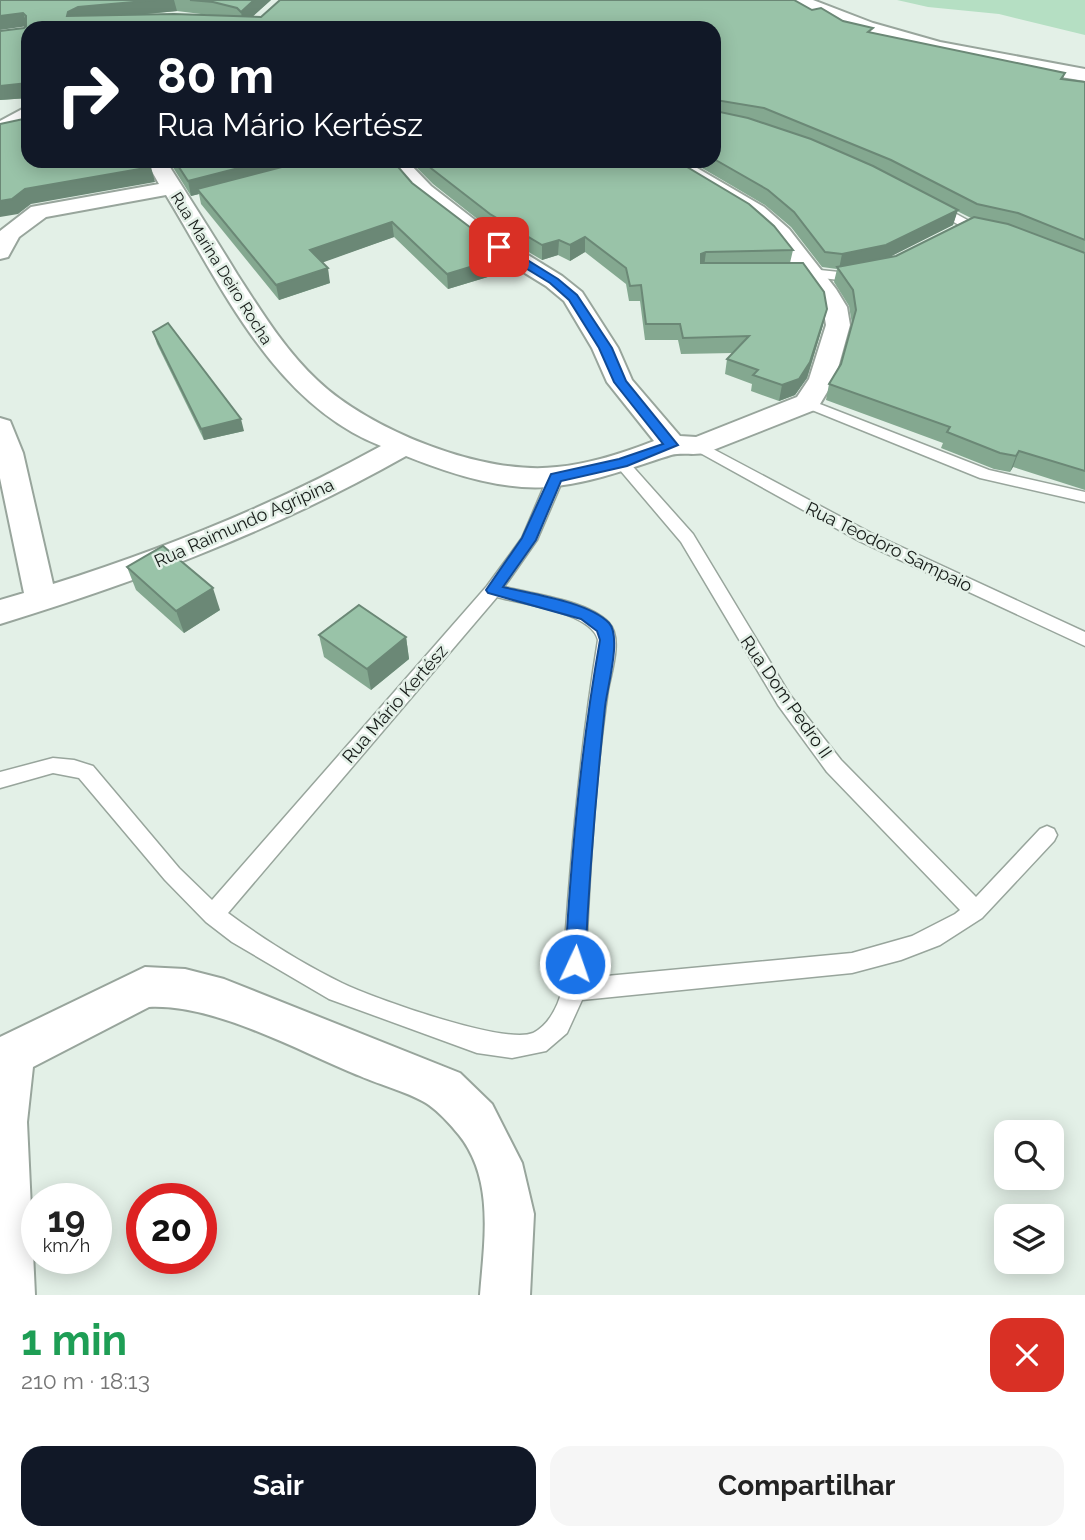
<!DOCTYPE html>
<html lang="pt">
<head>
<meta charset="utf-8">
<style>
  body { margin:0; font-family:Raleway,sans-serif; background:#f6f6f6; color:#222; height:100vh; display:flex; flex-direction:column; font-size:26px; white-space:nowrap }
  * { box-sizing:border-box; margin:0 }
  p { font-size:23px; color:#767676 }
  .icon { flex:none; width:38px; height:38px; fill:none; stroke:currentColor; stroke-width:2; stroke-linecap:round; stroke-linejoin:round }
  .map { position:relative; height:1295px; overflow:hidden }
  .sheet { display:flex; flex-direction:column; background:#fff; flex:1 }
  .sheet>* { flex:none }
  .guide { position:absolute; left:21px; top:21px; width:700px; height:147px; border-radius:21px; box-shadow:0 4px 18px #0003; background:#111827; color:#fff; overflow:hidden }
  .buttons { position:absolute; left:994px; top:1120px; display:grid; gap:14px }
  .buttons a { display:grid; place-items:center; width:70px; height:70px; border-radius:14px; background:#fff; box-shadow:0 4px 18px #0003; font-size:35px }
  .speed { position:absolute; left:21px; top:1183px; display:flex; gap:14px; font-size:35px; font-weight:700; text-align:center }
  .speed>* { display:grid; place-content:center; width:91px; height:91px; border-radius:50%; background:#fff; box-shadow:0 4px 18px #0003; line-height:1 }
  .speed small { font-size:18px; font-weight:400 }
  .speed .limit { border:10px solid #d22; background:#fff; color:#111 }
  .pin { position:absolute; display:grid; place-items:center; width:60px; height:60px; color:#fff; margin:-30px; border-radius:14px; box-shadow:0 4px 10px #0006 }
  .me { position:absolute; width:77px; margin:-38px; rotate:3deg; stroke-linejoin:round; filter:drop-shadow(0 0 5px #0008) }
  .turn { display:flex; align-items:center; gap:24px; height:147px; padding:0 21px; font-size:32px }
  .turn .icon { width:91px; height:91px; stroke-width:2.5 }
  .turn b { display:block; font-size:49px; line-height:60px }
  .round { display:grid; place-items:center; flex:none; width:74px; height:74px; border-radius:21px; background:#f6f6f6 }
  .summary { display:flex; align-items:center; justify-content:space-between; height:119px; padding:0 21px }
  h1 { font-size:42px; font-weight:700; line-height:52px; color:#1e9e55 }
  .primary-button { display:flex; gap:14px; margin-top:auto; padding:14px 21px }
  .primary-button a { flex:1; height:80px; border-radius:21px; background:#111827; color:#fff; font-size:28px; font-weight:700; line-height:80px; text-align:center }
  .primary-button a+a { background:#f6f6f6; color:#222 }
  .map>svg:first-child { display:block }
  .green { fill:#b5dfc3 }
  .lines { fill:none; stroke-linecap:round; stroke-linejoin:round }
  .service-casing { stroke:#98a59c; stroke-width:3 }
  .minor-casing { stroke:#98a59c; stroke-width:4 }
  .tertiary-casing { stroke:#98a59c; stroke-width:4 }
  .service { fill:#fff; fill-rule:evenodd }
  .minor { fill:#fff; fill-rule:evenodd }
  .tertiary { fill:#fff; fill-rule:evenodd }
  .wall { fill:#84a890; fill-rule:evenodd }
  .shaded-wall { fill:#6b8876 }
  .building { fill:#99c3a8; stroke:#6b8876; stroke-width:2 }
  .route { fill:#1a73e8; stroke:#114b97; stroke-width:2 }
  .labels { text-anchor:middle; stroke-width:5; stroke-linejoin:round; paint-order:stroke }
  .far-street-label { font-size:16px; fill:#161b18; stroke:#e3f0e7 }
  .street-label { font-size:18px; fill:#161b18; stroke:#e3f0e7 }
</style>
</head>
<body>
<div class="map">
<svg width="1085" height="1295" viewBox="0 0 1085 1295">
  <rect width="100%" height="100%" fill="#e3f0e7"/>
  <path class="green" d="M 897,0 L 1085,0 L 1085,35 L 999,14 L 928,7 Z"/>
  <g class="lines">
    <g class="service-casing">
      <g id="service">
        <path d="M 930,204 L 938,204 L 971,222 L 991,228 L 985,232 L 964,228 L 930,208 Z"/>
        <path d="M 801,268 L 839,272 L 856,269 L 862,273 L 839,280 L 797,275 L 797,269 Z"/>
        <path d="M 807,399 L 989,470 L 1085,492 L 1085,502 L 980,478 L 802,406 L 802,400 Z"/>
        <path d="M 698,441 L 871,533 L 1085,632 L 1085,646 L 859,541 L 693,449 L 691,446 Z"/>
        <path d="M 622,458 L 627,460 L 693,534 L 790,695 L 841,760 L 976,897 L 1040,829 L 1047,826 L 1054,829 L 1057,835 L 1054,841 L 982,918 L 940,945 L 901,960 L 852,973 L 582,1000 L 567,1033 L 546,1051 L 512,1058 L 477,1053 L 329,999 L 232,942 L 206,922 L 165,880 L 79,778 L 53,773 L 0,788 L 0,772 L 53,758 L 74,760 L 93,766 L 179,868 L 212,900 L 487,586 L 522,538 L 548,477 L 556,472 L 564,477 L 537,540 L 504,587 C 534,594 588,601 609,623 C 623,638 611,673 608,690 C 594,785 589,883 585,978 L 852,953 L 912,936 L 955,914 L 960,910 L 827,772 L 778,705 L 681,542 L 614,463 ZM 497,597 C 522,604 592,612 598,640 C 579,756 569,873 562,990 C 558,1006 549,1025 533,1033 C 504,1045 373,998 342,983 C 303,964 263,939 228,913 Z"/>
      </g>
    </g>
    <g class="minor-casing">
      <g id="minor">
        <path d="M 28,106 L 28,121 L 0,136 L 0,121 Z"/>
        <path d="M 146,161 L 166,161 C 190,199 214,236 237,274 C 261,311 284,349 317,380 C 369,430 484,476 557,467 C 590,464 623,453 654,441 L 607,382 L 592,348 L 564,301 L 546,286 L 473,241 L 415,196 L 385,161 L 407,161 L 431,186 L 489,231 L 562,276 L 582,292 L 618,348 L 632,380 L 680,436 L 696,437 L 797,397 L 809,379 L 826,325 L 823,307 L 816,296 L 773,239 L 748,217 L 663,165 L 660,161 L 685,161 L 764,207 L 789,229 L 836,289 L 847,307 L 850,325 L 835,379 L 817,409 L 708,452 C 696,456 683,452 671,455 C 633,467 597,481 557,486 C 508,493 451,474 406,456 C 277,529 141,581 0,624 L 0,600 L 24,593 L 0,478 L 0,418 L 10,421 L 23,453 L 53,584 C 167,548 276,504 381,446 C 274,404 222,287 166,195 L 46,217 L 19,237 L 8,257 L 0,259 L 0,231 L 31,207 L 159,184 Z"/>
        <path d="M 145,967 L 185,969 L 224,979 L 460,1073 L 492,1104 L 522,1163 L 534,1214 L 530,1295 L 480,1295 C 484,1242 495,1180 459,1135 C 451,1125 439,1112 429,1105 C 412,1093 380,1085 360,1076 C 298,1051 216,1004 149,1007 L 33,1067 L 27,1122 L 35,1295 L 0,1295 L 0,1037 Z"/>
      </g>
    </g>
    <g class="tertiary-casing">
      <path id="tertiary" d="M 786,0 L 813,0 L 873,23 L 940,42 L 1085,69 L 1085,81 C 983,65 884,45 789,4 Z"/>
    </g>
    <use href="#service" class="service"/>
    <use href="#minor" class="minor"/>
    <use href="#tertiary" class="tertiary"/>
  </g>
  <g class="wall">
    <path d="M 0,0 L 271,0 L 252,17 L 812,10 L 872,33 L 1065,73 L 1063,79 L 1085,82 L 1085,490 L 1013,467 L 1010,472 L 994,469 L 941,448 L 943,443 L 826,400 L 829,384 L 841,364 L 852,324 L 849,306 L 834,282 L 837,269 L 822,267 L 791,227 L 765,205 L 690,161 L 714,161 L 714,28 L 28,28 L 28,98 L 0,100 L 0,31 L 24,28 L 25,27 ZM 177,11 L 217,16 L 138,15 ZM 957,211 L 971,218 L 896,256 L 888,257 L 953,225 Z"/>
    <path d="M 169,161 L 393,161 L 412,183 L 471,228 L 513,254 L 514,269 L 448,289 L 394,237 L 322,262 L 330,283 L 279,300 L 201,204 L 199,194 L 191,196 Z"/>
    <path d="M 410,161 L 677,161 L 793,250 L 790,263 L 823,325 L 807,378 L 795,395 L 779,401 L 751,391 L 752,384 L 725,374 L 727,359 L 733,353 L 681,354 L 678,340 L 645,340 L 640,301 L 629,301 L 626,284 L 585,252 L 570,261 L 558,255 L 542,260 L 490,229 L 433,184 Z"/>
    <path d="M 153,332 L 244,431 L 204,440 L 157,344 Z"/>
    <path d="M 127,567 L 220,610 L 184,633 L 136,590 Z"/>
    <path d="M 319,635 L 406,637 L 409,659 L 371,690 L 324,657 Z"/>
  </g>
  <g class="shaded-wall">
    <path d="M 156,0 L 174,0 L 177,11 L 82,20 L 67,16 L 68,12 L 78,7 Z"/>
    <path d="M 254,0 L 271,0 L 243,25 L 241,12 Z"/>
    <path d="M 23,13 L 28,26 L 0,30 L 0,16 Z"/>
    <path d="M 28,83 L 28,98 L 0,100 L 0,86 Z"/>
    <path d="M 266,161 L 326,161 L 197,189 L 199,194 L 191,196 L 188,181 Z"/>
    <path d="M 151,167 L 155,182 L 31,204 L 18,214 L 0,217 L 0,201 L 25,189 Z"/>
    <path d="M 958,210 L 953,225 L 882,261 L 839,269 L 842,254 Z"/>
    <path d="M 392,222 L 394,237 L 313,266 L 310,250 Z"/>
    <path d="M 585,237 L 585,252 L 570,261 L 570,245 Z"/>
    <path d="M 559,240 L 558,255 L 542,260 L 542,245 Z"/>
    <path d="M 706,252 L 704,267 L 699,269 L 701,254 Z"/>
    <path d="M 513,254 L 514,269 L 448,289 L 447,274 Z"/>
    <path d="M 328,268 L 330,283 L 279,300 L 276,285 Z"/>
    <path d="M 827,309 L 823,325 L 807,378 L 795,395 L 779,401 L 782,385 Z"/>
    <path d="M 241,419 L 244,431 L 204,440 L 201,429 Z"/>
    <path d="M 1019,451 L 1013,467 L 1010,472 L 1016,456 Z"/>
    <path d="M 213,588 L 220,610 L 184,633 L 176,611 Z"/>
    <path d="M 406,637 L 409,659 L 371,690 L 367,669 Z"/>
  </g>
  <g class="building">
    <path d="M 0,0 L 156,0 L 78,7 L 68,12 L 67,16 L 174,14 L 261,17 L 280,0 L 794,0 L 812,10 L 821,8 L 843,21 L 873,28 L 868,32 L 1065,73 L 1061,79 L 1085,82 L 1085,240 L 1018,213 L 977,204 L 891,160 L 764,108 L 716,100 L 714,102 L 714,28 L 28,28 L 28,83 L 0,86 L 0,31 L 24,28 L 26,26 L 26,16 L 23,13 L 0,16 Z"/>
    <path d="M 190,0 L 254,0 L 241,12 L 237,8 L 213,2 Z"/>
    <path d="M 714,107 L 715,111 L 748,118 L 811,139 L 873,166 L 958,210 L 886,245 L 842,254 L 825,252 L 794,212 L 768,190 L 714,159 Z"/>
    <path d="M 28,118 L 28,161 L 147,161 L 151,167 L 25,189 L 12,199 L 0,201 L 0,124 Z"/>
    <path d="M 175,161 L 266,161 L 188,181 Z"/>
    <path d="M 305,161 L 393,161 L 412,183 L 471,228 L 513,254 L 447,274 L 392,222 L 310,250 L 328,268 L 276,285 L 197,189 Z"/>
    <path d="M 423,161 L 677,161 L 749,204 L 774,226 L 793,250 L 706,252 L 701,254 L 701,263 L 803,263 L 824,292 L 827,309 L 810,362 L 799,379 L 782,385 L 753,375 L 758,370 L 727,359 L 749,336 L 683,338 L 680,324 L 646,324 L 641,285 L 630,286 L 626,268 L 585,237 L 570,245 L 559,240 L 542,245 L 490,214 L 432,169 Z"/>
    <path d="M 974,217 L 1008,224 L 1085,253 L 1085,471 L 1019,451 L 1016,456 L 1000,453 L 947,432 L 950,427 L 829,384 L 841,364 L 856,310 L 853,290 L 837,267 L 896,256 Z"/>
    <path d="M 168,323 L 241,419 L 201,429 L 153,332 Z"/>
    <path d="M 163,546 L 213,588 L 176,611 L 127,567 Z"/>
    <path d="M 359,605 L 406,637 L 367,669 L 319,635 Z"/>
  </g>
  <path class="route" d="M 496,245 L 503,245 L 558,279 L 577,295 L 612,348 L 626,381 L 678,445 L 627,466 L 561,481 L 536,540 L 503,587 C 532,594 589,602 609,623 C 622,637 607,688 605,707 C 596,792 589,878 585,964 L 582,970 L 575,973 L 568,970 L 565,964 C 571,855 581,747 600,640 L 597,631 L 581,619 L 488,593 L 486,590 L 522,538 L 551,474 L 619,459 L 663,444 L 614,382 L 599,348 L 569,300 L 550,283 L 496,250 Z"/>
  <g class="labels">
    <g class="far-street-label">
      <text transform="translate(222 268) rotate(58)" y="6">Rua Marina Deiro Rocha</text>
    </g>
    <g class="street-label">
      <text transform="translate(244 523) rotate(-24)" y="6">Rua Raimundo Agripina</text>
      <text transform="translate(889 547) rotate(26)" y="6">Rua Teodoro Sampaio</text>
      <text transform="translate(786 697) rotate(55)" y="6">Rua Dom Pedro II</text>
      <text transform="translate(395 704) rotate(-49)" y="6">Rua Mário Kertész</text>
    </g>
  </g>
</svg>
<div class="buttons">
<a><svg class="icon" aria-label="search" viewBox="0 0 24 24"><circle cx="10" cy="10" r="6"/><path d="M15 15l6 6"/></svg></a>
<a><svg class="icon" aria-label="layers" viewBox="0 0 24 24"><path d="M12 4l9 5-9 5-9-5zM3 14l9 5 9-5"/></svg></a>
</div>
<div class="speed"><div>19<small>km/h</small></div><div class="limit">20</div></div>
<div class="pin" style="left:499px;top:247px;background:#d93025"><svg class="icon" aria-label="arrive" viewBox="0 0 24 24"><path d="M6 21V4h12l-3 4 3 4H6"/></svg></div>
<svg class="me" style="left:575px;top:964px" viewBox="-20 -20 40 40"><circle r="17" fill="#1a73e8" stroke="#fff" stroke-width="3"/><path d="M0-11L8 9 0 5-8 9z" fill="#fff"/></svg>
<div class="guide">
<div class="turn"><svg class="icon" aria-label="right" viewBox="0 0 24 24"><path d="M7 20v-9h11M14 6l5 5-5 5"/></svg><div><b>80 m</b>Rua Mário Kertész</div></div>
</div>
</div>
<section class="sheet">
<div class="summary"><div><h1>1 min</h1><p>210 m · 18:13</p></div><a class="round" style="background:#d93025;color:#fff"><svg class="icon" aria-label="close" viewBox="0 0 24 24"><path d="M6 6l12 12M18 6L6 18"/></svg></a></div>
<div class="primary-button"><a>Sair</a><a>Compartilhar</a></div>
</section>
</body>
</html>
